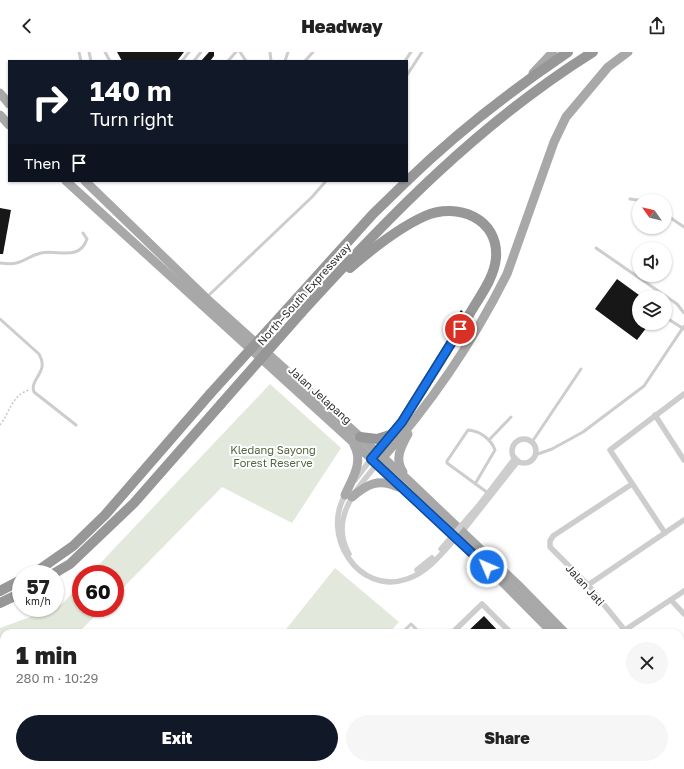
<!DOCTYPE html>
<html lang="en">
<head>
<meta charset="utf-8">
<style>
  body { margin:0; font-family:"Golos Text",sans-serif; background:#f6f6f6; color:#222; height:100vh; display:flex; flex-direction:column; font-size:15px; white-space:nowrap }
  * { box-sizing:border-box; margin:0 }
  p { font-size:13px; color:#767676 }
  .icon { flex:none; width:22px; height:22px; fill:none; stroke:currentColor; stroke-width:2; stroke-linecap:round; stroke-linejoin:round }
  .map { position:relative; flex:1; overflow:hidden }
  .side { position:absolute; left:0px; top:577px; width:684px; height:140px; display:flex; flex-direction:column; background:#fff; border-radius:12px 12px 0 0; box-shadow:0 1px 3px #0004 }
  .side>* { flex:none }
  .guide { position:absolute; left:8px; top:8px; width:400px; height:122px; border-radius:0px; box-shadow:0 1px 3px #0004; background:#111827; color:#fff; overflow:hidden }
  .needle { width:26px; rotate:304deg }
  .buttons { position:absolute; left:632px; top:142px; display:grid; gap:8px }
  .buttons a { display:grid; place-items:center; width:40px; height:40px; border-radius:50%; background:#fff; box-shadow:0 1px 3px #0004; font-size:20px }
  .speed { position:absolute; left:12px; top:513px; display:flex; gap:8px; font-size:20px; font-weight:700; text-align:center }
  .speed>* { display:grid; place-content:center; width:52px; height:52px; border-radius:50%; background:#fff; box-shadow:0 1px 3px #0004; line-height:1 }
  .speed small { font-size:10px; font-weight:400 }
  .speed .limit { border:6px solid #d22; background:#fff; color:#111 }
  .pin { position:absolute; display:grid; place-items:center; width:34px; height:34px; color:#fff; margin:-17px; border:2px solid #fff; border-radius:50%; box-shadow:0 1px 4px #0007 }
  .me { position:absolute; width:44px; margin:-22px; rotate:315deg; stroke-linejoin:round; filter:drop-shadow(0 0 3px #0008) }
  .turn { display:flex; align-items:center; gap:14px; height:84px; padding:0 16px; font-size:18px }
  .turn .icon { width:52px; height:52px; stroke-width:2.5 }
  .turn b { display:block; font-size:28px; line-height:34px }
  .then { display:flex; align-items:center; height:38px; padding:0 16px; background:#0003; gap:8px; font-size:15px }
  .round { display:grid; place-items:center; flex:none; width:42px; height:42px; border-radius:21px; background:#f6f6f6 }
  .headline { display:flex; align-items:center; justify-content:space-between; height:68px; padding:0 16px }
  h1 { font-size:24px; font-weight:800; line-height:30px }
  .cta { display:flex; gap:8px; margin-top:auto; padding:8px 16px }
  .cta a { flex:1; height:46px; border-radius:24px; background:#111827; color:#fff; font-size:16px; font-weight:800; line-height:46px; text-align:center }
  .cta a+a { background:#f6f6f6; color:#222 }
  header { display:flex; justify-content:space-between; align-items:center; height:52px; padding:0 16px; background:#fff; font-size:18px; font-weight:800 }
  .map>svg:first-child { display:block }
  .green { fill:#e3e8dc }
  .building { fill:#171717 }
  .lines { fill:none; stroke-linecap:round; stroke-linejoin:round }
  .highway-tunnel { stroke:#d6d6d6; stroke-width:10; stroke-dasharray:10 5; stroke-linecap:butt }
  .path { stroke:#c7c7c7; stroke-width:1.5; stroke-dasharray:2 2; stroke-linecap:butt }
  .lane { stroke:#cdcdcd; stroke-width:3 }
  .street { stroke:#cdcdcd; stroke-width:5.5 }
  .primary { stroke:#a8a8a8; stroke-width:9 }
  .highway { stroke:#979797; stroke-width:10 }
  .street-bridge { stroke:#cdcdcd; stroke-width:5.5 }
  .highway-bridge { stroke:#979797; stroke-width:10 }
  .route-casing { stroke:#114b97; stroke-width:10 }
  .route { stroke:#1a73e8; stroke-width:7 }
  .labels { text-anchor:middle; stroke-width:4; stroke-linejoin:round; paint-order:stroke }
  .street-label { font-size:11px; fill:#303030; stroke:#fff }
  .park-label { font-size:11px; fill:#556741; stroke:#fff }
</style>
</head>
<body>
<header><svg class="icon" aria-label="back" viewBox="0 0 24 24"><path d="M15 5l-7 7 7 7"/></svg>Headway<svg class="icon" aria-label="share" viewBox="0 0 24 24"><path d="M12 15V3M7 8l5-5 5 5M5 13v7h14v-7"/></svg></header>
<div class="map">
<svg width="684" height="717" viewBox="0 0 684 717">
  <rect width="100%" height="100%" fill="#fff"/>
  <g class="green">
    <path d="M 270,332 L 341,396 L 292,471 L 222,435 L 115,544 L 115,522 L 90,522 Z"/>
    <path d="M 335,516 L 399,570 L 389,581 L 283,581 Z"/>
    <path d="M 81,532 L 81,556 L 103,556 L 78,581 L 4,581 L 4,713 L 157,713 L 141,717 L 0,717 L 0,576 L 55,556 L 62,552 Z"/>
  </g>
  <g class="building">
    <path d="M 117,0 L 184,0 L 177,9 L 122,9 Z"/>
    <path d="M 209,0 L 214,0 L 214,4 L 210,9 L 201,9 Z"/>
    <path d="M 0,156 L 11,158 L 3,202 L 0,202 Z"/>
    <path d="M 617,227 L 639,243 L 639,271 L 650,271 L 637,288 L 595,257 Z"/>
    <path d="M 461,258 L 463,260 L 463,263 L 465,268 L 475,268 L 467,281 L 464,272 L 460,271 L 455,273 L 452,272 Z"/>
    <path d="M 484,564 L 500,581 L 466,581 Z"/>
  </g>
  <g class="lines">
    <path class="highway-tunnel" d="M 460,277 L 469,263"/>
    <path class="path" d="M 0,373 C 10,360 12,343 29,338"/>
    <g class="lane">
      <path d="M 79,0 L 81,9"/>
      <path d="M 89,0 L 91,9"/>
      <path d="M 105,0 L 110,9"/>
      <path d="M 240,0 L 246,9"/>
      <path d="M 270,0 L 271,9"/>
      <path d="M 182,9 L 189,0"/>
      <path d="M 194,9 L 201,0"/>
      <path d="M 228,9 L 236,0"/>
      <path d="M 285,9 L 288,0"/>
      <path d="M 305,9 L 313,0"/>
      <path d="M 405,9 L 411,0"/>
      <path d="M 407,23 L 422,0"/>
      <path d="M 630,147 L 644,149"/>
      <path d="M 665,162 L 684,175"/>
      <path d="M 596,196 L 677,252 L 684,261"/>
      <path d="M 0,211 C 24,214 22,206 41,201 C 57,197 79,210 87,187 L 83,181"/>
      <path d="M 207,245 L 312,145 L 326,129"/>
      <path d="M 665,265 L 684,277"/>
      <path d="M 0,267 L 39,302 C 50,320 29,327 34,340 L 76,373"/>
      <path d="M 489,388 L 511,365"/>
      <path d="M 532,390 L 581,317"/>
      <path d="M 535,403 L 552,397 L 583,380 L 644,334 L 684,274"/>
      <path d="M 475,432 L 495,398 C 491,387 480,379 468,378 L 447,409 L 447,411 L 488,441"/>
      <path d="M 402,581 L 411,572 L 420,581"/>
      <path d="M 680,604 L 684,600"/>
      <path d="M 196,717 L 212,713"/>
    </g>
    <g class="street">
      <path d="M 655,363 L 684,408"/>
      <circle cx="524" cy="399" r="12"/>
      <path d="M 355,428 L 371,407"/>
      <path d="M 346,442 C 320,482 358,544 407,527 C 426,521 441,503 454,488"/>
      <path d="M 480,452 L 515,406"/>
      <path d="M 465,476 L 518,409"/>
      <path d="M 665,481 L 610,398 L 684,342"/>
      <path d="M 349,502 C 329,467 356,438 377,412"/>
      <path d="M 417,518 L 432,506"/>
      <path d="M 588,533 L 684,468"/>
      <path d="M 671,548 L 684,562"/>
      <path d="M 625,578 L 684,539"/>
      <path d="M 452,581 L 482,552 L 511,581"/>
      <path d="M 627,581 L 588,533 L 550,495 L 550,489 L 553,484 L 632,432"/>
      <path d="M 680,635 L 684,639"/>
      <path d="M 368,713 L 372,717"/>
      <path d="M 461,713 L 465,717"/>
      <path d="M 642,713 L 646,717"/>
      <path d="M 306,717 L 315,713"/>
      <path d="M 497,717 L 501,713"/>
      <path d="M 592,717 L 596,713"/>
    </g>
    <g class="primary">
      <path d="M 533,21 L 553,0"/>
      <path d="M 0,41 L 9,52"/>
      <path d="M 0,63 L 9,73"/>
      <path d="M 66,129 L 465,492 L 553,581"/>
      <path d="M 85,129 L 206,246 L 408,428 L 518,533 L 565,581"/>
      <path d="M 379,410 C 430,353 473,290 507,222 L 554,90 L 566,65 L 608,15 L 628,0"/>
      <path d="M 403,420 C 394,407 401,395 408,382"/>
      <path d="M 345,443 C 352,427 364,410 354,393"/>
      <path d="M 352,445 C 367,432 379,426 398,435"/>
      <path d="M 680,693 L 684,697"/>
      <path d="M 680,709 L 684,713"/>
    </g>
    <g class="highway">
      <path d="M 407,129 C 456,81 512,38 568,0"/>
      <path d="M 350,216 C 372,197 398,176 425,164 C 457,150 499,166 496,206 C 494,227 479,245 469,263"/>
      <path d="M 297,246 L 373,162 L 407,129"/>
      <path d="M 302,260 C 390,163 481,70 593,0"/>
      <path d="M 360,385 L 377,387 L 393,382"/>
      <path d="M 371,407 L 402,370 L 460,277"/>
      <path d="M 33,522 L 73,494 L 105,463 L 210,342"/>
      <path d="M 53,522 L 70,512 L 134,451 L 221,352"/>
      <path d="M 0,539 L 21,528"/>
      <path d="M 0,551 L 21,541"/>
    </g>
    <path class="street-bridge" d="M 441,497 L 480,452"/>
    <g class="highway-bridge">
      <path d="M 210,342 L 297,246"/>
      <path d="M 221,352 L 302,260"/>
    </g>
  </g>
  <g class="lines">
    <g class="route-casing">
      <path id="route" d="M 460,277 L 402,370 L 371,407 L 487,515"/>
    </g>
    <use href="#route" class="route"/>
  </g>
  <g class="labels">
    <g class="street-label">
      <text transform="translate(304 242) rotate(-48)" y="4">North–South Expressway</text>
      <text transform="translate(320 343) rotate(42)" y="4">Jalan Jelapang</text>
      <text transform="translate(585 533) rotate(48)" y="4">Jalan Jati</text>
    </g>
    <g class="park-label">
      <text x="273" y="402">Kledang Sayong<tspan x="273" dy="13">Forest Reserve</tspan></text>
    </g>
  </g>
</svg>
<div class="buttons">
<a><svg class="needle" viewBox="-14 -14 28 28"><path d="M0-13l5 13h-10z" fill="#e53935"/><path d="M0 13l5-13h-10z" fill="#767676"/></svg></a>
<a><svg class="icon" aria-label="sound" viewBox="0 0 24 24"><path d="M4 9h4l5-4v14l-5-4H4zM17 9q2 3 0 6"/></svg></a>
<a><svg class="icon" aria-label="layers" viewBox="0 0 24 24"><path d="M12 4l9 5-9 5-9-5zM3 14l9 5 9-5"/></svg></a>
</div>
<div class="speed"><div>57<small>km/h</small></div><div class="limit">60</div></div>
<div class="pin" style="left:460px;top:277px;background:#d93025"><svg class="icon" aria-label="arrive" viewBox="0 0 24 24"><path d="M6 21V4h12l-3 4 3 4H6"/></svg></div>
<svg class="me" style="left:487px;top:515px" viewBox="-20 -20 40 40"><circle r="17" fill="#1a73e8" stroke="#fff" stroke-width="3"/><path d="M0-11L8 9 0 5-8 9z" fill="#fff"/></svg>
<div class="guide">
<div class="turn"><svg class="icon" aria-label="right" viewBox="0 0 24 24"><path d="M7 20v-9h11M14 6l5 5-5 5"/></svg><div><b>140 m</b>Turn right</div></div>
<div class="then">Then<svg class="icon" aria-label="arrive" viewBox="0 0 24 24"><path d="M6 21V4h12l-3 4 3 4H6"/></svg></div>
</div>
<section class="side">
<div class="headline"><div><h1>1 min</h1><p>280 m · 10:29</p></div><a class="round"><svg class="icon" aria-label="close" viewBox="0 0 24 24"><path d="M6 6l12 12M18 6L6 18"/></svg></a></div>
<div class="cta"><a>Exit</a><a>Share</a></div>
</section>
</div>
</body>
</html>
